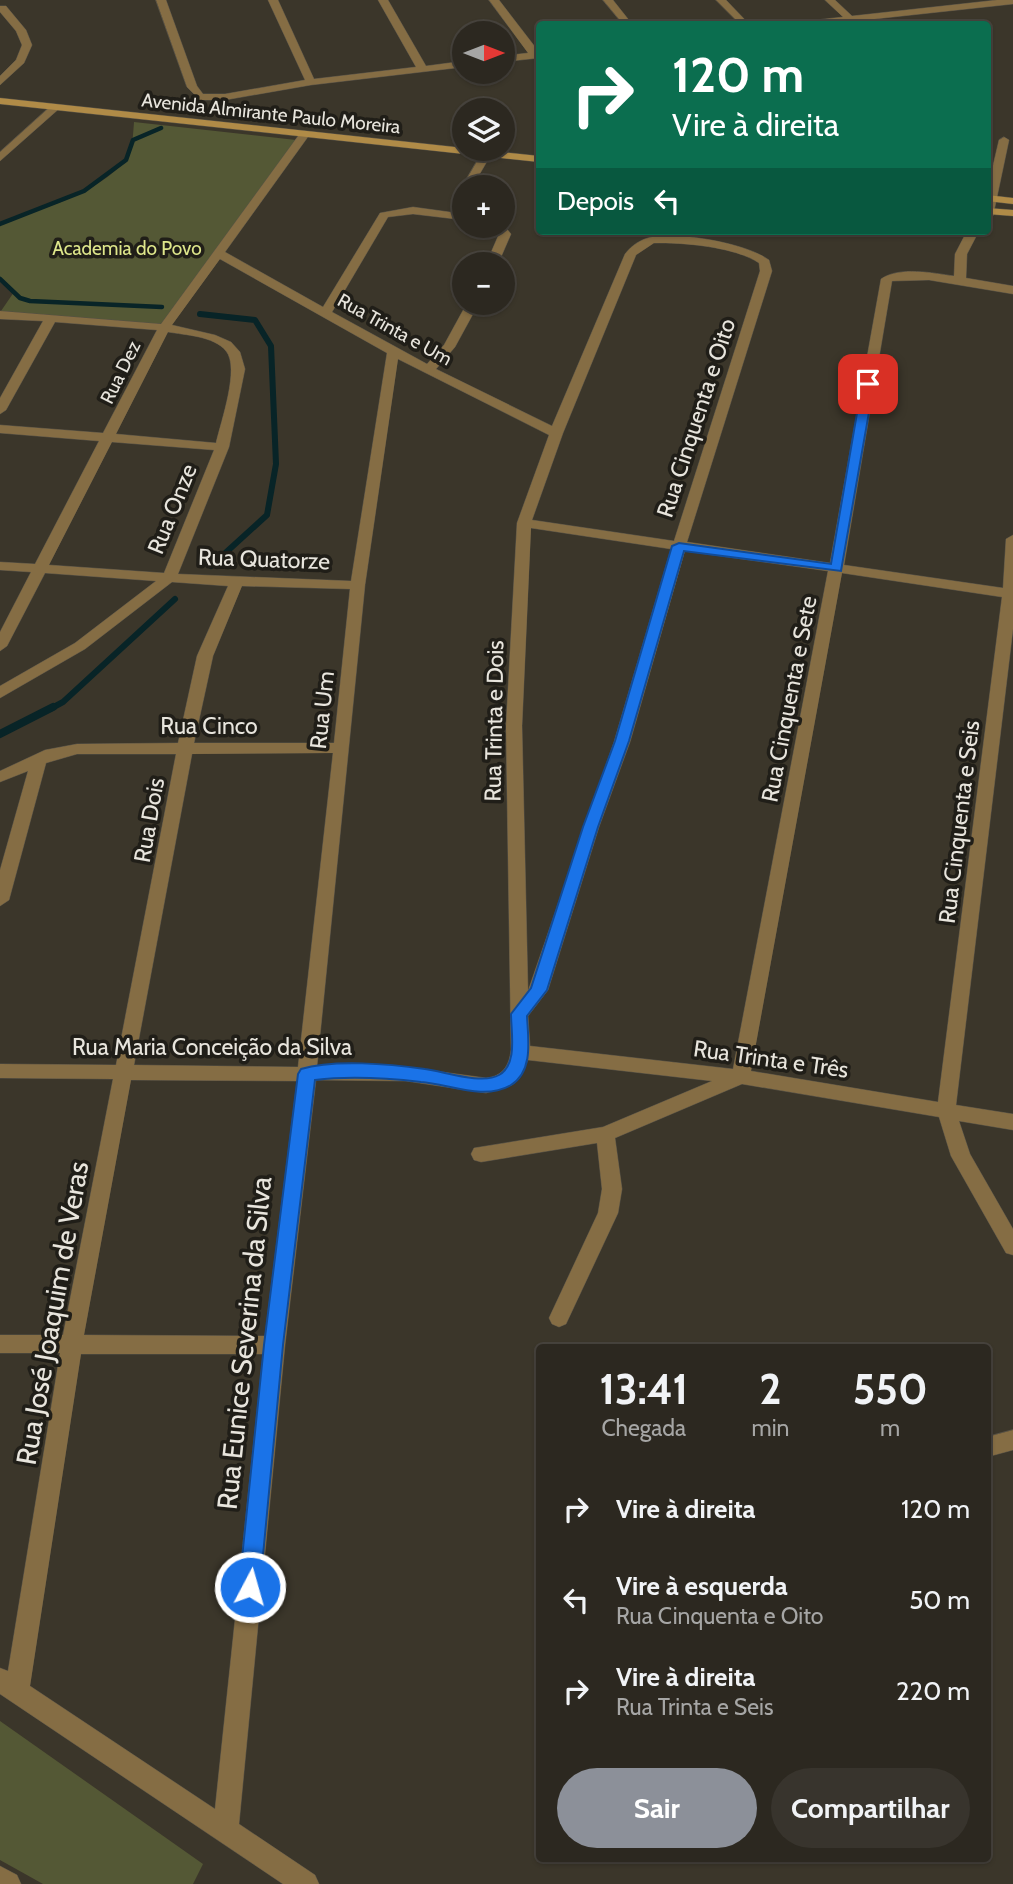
<!DOCTYPE html>
<html lang="pt">
<head>
<meta charset="utf-8">
<style>
  body { margin:0; font-family:Cabin,sans-serif; background:#38342d; color:#f1f3f6; height:100vh; display:flex; flex-direction:column; font-size:26px; white-space:nowrap }
  * { box-sizing:border-box; margin:0 }
  p { font-size:23px; color:#a6a6a5 }
  .icon { flex:none; width:38px; height:38px; fill:none; stroke:currentColor; stroke-width:2; stroke-linecap:round; stroke-linejoin:round }
  .map { position:relative; flex:1; overflow:hidden }
  .sheet { position:absolute; left:536px; top:1344px; width:455px; height:518px; display:flex; flex-direction:column; background:#2c2820; border-radius:7px; box-shadow:0 2px 5px #0004,0 0 0 2px #48443e }
  .sheet>* { flex:none }
  .banner { position:absolute; left:536px; top:21px; width:455px; height:214px; border-radius:7px; box-shadow:0 2px 5px #0004,0 0 0 2px #48443e; background:#0b6e4f; color:#fff; overflow:hidden }
  .needle { width:46px; rotate:90deg }
  .tools { position:absolute; left:452px; top:21px; display:grid; gap:14px }
  .tools a { display:grid; place-items:center; width:63px; height:63px; border-radius:50%; background:#2c2820; box-shadow:0 2px 5px #0004,0 0 0 2px #48443e; font-size:35px }
  .pin { position:absolute; display:grid; place-items:center; width:60px; height:60px; color:#fff; margin:-30px; border-radius:14px; box-shadow:0 4px 10px #0006 }
  .me { position:absolute; width:77px; margin:-38px; rotate:6deg; stroke-linejoin:round; filter:drop-shadow(0 0 5px #0008) }
  .turn { display:flex; align-items:center; gap:24px; height:147px; padding:0 21px; font-size:32px }
  .turn .icon { width:91px; height:91px; stroke-width:2.5 }
  .turn b { display:block; font-size:49px; line-height:60px }
  .then { display:flex; align-items:center; height:66px; padding:0 21px; background:#0003; gap:14px; font-size:26px }
  .eta { display:flex; justify-content:space-evenly; align-items:center; height:119px; text-align:center }
  .eta b { font-size:42px; font-weight:700; line-height:49px }
  .button { display:flex; gap:14px; margin-top:auto; padding:14px 21px }
  .button a { flex:1; height:80px; border-radius:42px; background:#8c9099; color:#fff; font-size:28px; font-weight:700; line-height:80px; text-align:center }
  .button a+a { background:#38342d; color:#f1f3f6 }
  ul { padding:0; list-style:none }
  li { display:flex; align-items:center; gap:21px; height:91px; padding:0 21px }
  li div { flex:1 }
  li b { display:block; font-size:26px }
  li em { font-style:normal }
  .map>svg:first-child { display:block }
  .green { fill:#545835 }
  .lines { fill:none; stroke-linecap:round; stroke-linejoin:round }
  .stream-far2 { stroke:#082427; stroke-width:4.5 }
  .stream-far1 { stroke:#082427; stroke-width:6 }
  .stream { stroke:#082427; stroke-width:8 }
  .minor-casing { stroke:#575247; stroke-width:1 }
  .tertiary-casing { stroke:#575247; stroke-width:1 }
  .secondary-casing { stroke:#575247; stroke-width:1 }
  .minor { fill:#856d44; fill-rule:evenodd }
  .tertiary { fill:#856d44; fill-rule:evenodd }
  .secondary { fill:#b08b47; fill-rule:evenodd }
  .route { fill:#1a73e8; stroke:#114b97; stroke-width:2 }
  .labels { text-anchor:middle; stroke-width:7; stroke-linejoin:round; paint-order:stroke }
  .far-street-label { font-size:19px; fill:#e8e5dd; stroke:#201e18 }
  .far-park-label { font-size:19px; fill:#dee68b; stroke:#201e18 }
  .street-label { font-size:23px; fill:#e8e5dd; stroke:#201e18 }
  .near-street-label { font-size:28px; fill:#e8e5dd; stroke:#201e18 }
</style>
</head>
<body>
<div class="map">
<svg width="1013" height="1884" viewBox="0 0 1013 1884">
  <rect width="100%" height="100%" fill="#3b362a"/>
  <g class="green">
    <path d="M 134,122 L 296,140 L 161,324 L 1,311 L 14,292 L 0,279 L 0,224 C 40,209 99,194 126,159 C 133,150 133,133 134,122 Z"/>
    <path d="M 0,1721 L 203,1864 L 193,1884 L 43,1884 L 0,1860 Z"/>
  </g>
  <g class="lines">
    <g class="stream-far2">
      <path d="M 0,224 L 84,191 L 126,160 L 133,140 L 161,128"/>
      <path d="M 0,279 L 20,298 L 30,301 L 162,307"/>
    </g>
    <g class="stream-far1">
      <path d="M 200,314 L 255,320 L 271,346 L 276,464 L 267,515 L 211,566"/>
      <path d="M 50,709 L 63,702 L 175,599"/>
    </g>
    <path class="stream" d="M 0,734 L 53,707"/>
    <g class="minor-casing">
      <g id="minor">
        <path d="M 156,0 L 166,0 L 197,86 L 203,94 L 225,94 L 305,80 L 268,0 L 278,0 L 314,79 L 416,67 L 378,0 L 388,0 L 426,66 L 464,61 L 464,67 L 311,85 L 225,100 L 200,100 L 187,87 Z"/>
        <path d="M 489,0 L 499,0 L 539,52 L 539,58 L 502,62 L 502,56 L 528,53 Z"/>
        <path d="M 603,0 L 613,0 L 632,24 L 623,24 Z"/>
        <path d="M 716,0 L 726,0 L 749,24 L 740,24 Z"/>
        <path d="M 825,0 L 835,0 L 852,16 L 997,0 L 1013,0 L 1013,4 L 856,21 L 856,24 L 847,22 L 803,24 L 807,21 L 843,17 Z"/>
        <path d="M 0,6 L 6,6 L 26,30 L 32,45 L 24,63 L 0,85 L 0,76 L 16,60 L 22,45 L 16,31 L 0,12 Z"/>
        <path d="M 305,131 L 310,134 L 225,252 L 323,307 L 380,213 L 413,207 L 464,214 L 464,220 L 413,214 L 388,217 L 332,312 L 427,364 L 444,345 L 467,303 L 479,303 L 455,347 L 436,369 L 552,426 L 625,254 C 632,245 641,239 652,237 C 680,232 746,243 769,260 L 772,271 L 687,542 L 830,563 L 881,279 C 899,266 933,273 954,276 L 955,254 L 967,231 L 979,231 L 967,254 L 966,278 L 1013,286 L 1013,294 L 929,280 L 892,281 L 844,565 L 1003,588 L 1006,539 L 1013,535 L 1013,629 L 956,1105 L 1013,1114 L 1013,1130 L 959,1121 L 970,1154 L 1013,1229 L 1013,1255 L 1006,1253 L 951,1156 L 939,1117 L 742,1084 L 615,1138 L 622,1189 L 618,1213 L 566,1324 L 559,1327 L 552,1324 L 549,1318 L 598,1213 L 602,1189 L 597,1143 L 481,1162 L 474,1160 L 471,1154 L 474,1148 L 603,1127 L 712,1081 L 528,1060 L 519,1079 L 512,1085 L 486,1093 L 406,1081 L 316,1080 L 285,1345 L 239,1824 L 315,1875 L 319,1884 L 283,1884 L 0,1694 L 0,1668 L 8,1671 L 60,1353 L 0,1353 L 0,1335 L 63,1335 L 113,1079 L 0,1078 L 0,1064 L 116,1065 L 176,754 L 77,754 L 46,763 L 9,900 L 0,906 L 0,870 L 28,771 L 0,782 L 0,771 L 45,750 L 77,744 L 178,743 L 197,656 L 228,586 L 172,582 L 85,649 L 0,698 L 0,686 L 75,643 L 156,581 L 45,573 L 7,646 L 0,651 L 0,632 L 31,572 L 0,570 L 0,562 L 35,564 L 99,441 L 0,433 L 0,425 L 103,433 L 157,330 L 55,322 L 6,410 L 0,414 L 0,398 L 43,321 L 0,319 L 0,311 L 161,324 L 301,132 ZM 654,243 C 682,242 736,247 759,263 L 760,271 L 674,541 L 532,520 L 563,433 L 636,255 ZM 220,259 L 387,353 L 351,581 L 178,574 L 229,447 L 245,369 L 240,352 L 231,342 L 215,335 L 172,325 ZM 168,332 C 185,335 214,336 226,351 C 240,368 221,421 216,443 L 116,434 ZM 398,359 L 549,435 L 517,523 L 506,726 L 511,1050 C 509,1066 503,1076 486,1078 L 406,1067 L 317,1066 L 365,585 ZM 112,442 L 214,450 L 164,573 L 49,565 ZM 531,528 L 671,549 L 614,742 L 528,991 L 522,726 ZM 685,551 L 828,571 L 733,1069 L 530,1046 L 528,1016 L 548,990 L 599,827 L 630,742 ZM 842,573 L 1002,597 L 938,1102 L 751,1071 ZM 242,586 L 350,589 L 334,743 L 194,743 L 213,656 ZM 333,753 L 298,1067 L 134,1065 L 192,754 ZM 131,1080 L 297,1081 L 265,1336 L 84,1335 ZM 81,1354 L 263,1354 L 215,1809 L 30,1686 Z"/>
        <path d="M 1004,137 L 1009,140 L 993,216 L 987,219 L 987,191 L 999,140 Z"/>
        <path d="M 483,151 L 492,153 L 472,187 L 463,189 L 462,187 Z"/>
        <path d="M 502,223 L 511,234 L 498,264 L 486,264 L 499,234 L 495,226 L 502,226 Z"/>
        <path d="M 1013,1430 L 1013,1450 L 987,1457 L 987,1437 Z"/>
        <path d="M 0,1866 L 17,1875 L 21,1884 L 0,1884 Z"/>
      </g>
    </g>
    <g class="tertiary-casing">
      <path id="tertiary" d="M 52,105 L 61,107 L 0,161 L 0,152 Z"/>
    </g>
    <g class="secondary-casing">
      <g id="secondary">
        <path d="M 0,98 L 539,156 L 539,162 L 0,104 Z"/>
        <path d="M 987,195 L 1013,198 L 1013,204 L 987,201 Z"/>
        <path d="M 987,208 L 1013,210 L 1013,216 L 987,214 Z"/>
      </g>
    </g>
    <use href="#minor" class="minor"/>
    <use href="#tertiary" class="tertiary"/>
    <use href="#secondary" class="secondary"/>
  </g>
  <path class="route" d="M 868,381 L 874,384 L 841,571 L 684,551 L 629,741 L 598,827 L 547,990 L 527,1016 C 528,1038 534,1071 511,1085 C 484,1101 449,1084 421,1082 C 386,1078 349,1076 315,1080 L 283,1345 L 260,1587 L 257,1594 L 250,1597 L 242,1594 L 239,1587 L 264,1345 L 298,1074 L 301,1069 C 334,1059 390,1064 425,1069 C 443,1071 482,1085 499,1075 C 518,1064 511,1033 511,1014 L 531,988 L 583,827 L 615,741 L 672,546 L 679,543 L 831,564 L 862,384 Z"/>
  <g class="labels">
    <g class="far-street-label">
      <text transform="translate(271 113) rotate(6)" y="7">Avenida Almirante Paulo Moreira</text>
      <text transform="translate(395 329) rotate(29)" y="7">Rua Trinta e Um</text>
      <text transform="translate(120 372) rotate(-64)" y="7">Rua Dez</text>
    </g>
    <g class="far-park-label">
      <text x="127" y="255">Academia do Povo</text>
    </g>
    <g class="street-label">
      <text transform="translate(696 418) rotate(-72)" y="8">Rua Cinquenta e Oito</text>
      <text transform="translate(172 509) rotate(-68)" y="8">Rua Onze</text>
      <text transform="translate(264 559) rotate(2)" y="8">Rua Quatorze</text>
      <text transform="translate(789 699) rotate(-79)" y="8">Rua Cinquenta e Sete</text>
      <text transform="translate(322 710) rotate(-84)" y="8">Rua Um</text>
      <text transform="translate(494 721) rotate(-89)" y="8">Rua Trinta e Dois</text>
      <text x="209" y="734">Rua Cinco</text>
      <text transform="translate(149 820) rotate(-80)" y="8">Rua Dois</text>
      <text transform="translate(959 822) rotate(-83)" y="8">Rua Cinquenta e Seis</text>
      <text x="212" y="1055">Rua Maria Conceição da Silva</text>
      <text transform="translate(771 1059) rotate(8)" y="8">Rua Trinta e Três</text>
    </g>
    <g class="near-street-label">
      <text transform="translate(52 1313) rotate(-80)" y="10">Rua José Joaquim de Veras</text>
      <text transform="translate(244 1343) rotate(-84)" y="10">Rua Eunice Severina da Silva</text>
    </g>
  </g>
</svg>
<div class="tools">
<a><svg class="needle" viewBox="-14 -14 28 28"><path d="M0-13l5 13h-10z" fill="#e53935"/><path d="M0 13l5-13h-10z" fill="#a6a6a5"/></svg></a>
<a><svg class="icon" aria-label="layers" viewBox="0 0 24 24"><path d="M12 4l9 5-9 5-9-5zM3 14l9 5 9-5"/></svg></a>
<a>+</a>
<a>−</a>
</div>
<div class="pin" style="left:868px;top:384px;background:#d93025"><svg class="icon" aria-label="arrive" viewBox="0 0 24 24"><path d="M6 21V4h12l-3 4 3 4H6"/></svg></div>
<svg class="me" style="left:250px;top:1587px" viewBox="-20 -20 40 40"><circle r="17" fill="#1a73e8" stroke="#fff" stroke-width="3"/><path d="M0-11L8 9 0 5-8 9z" fill="#fff"/></svg>
<div class="banner">
<div class="turn"><svg class="icon" aria-label="right" viewBox="0 0 24 24"><path d="M7 20v-9h11M14 6l5 5-5 5"/></svg><div><b>120 m</b>Vire à direita</div></div>
<div class="then">Depois<svg class="icon" aria-label="left" viewBox="0 0 24 24"><path d="M17 20v-9H6M10 6l-5 5 5 5"/></svg></div>
</div>
<section class="sheet">
<div class="eta">
<div><b>13:41</b><p>Chegada</p></div>
<div><b>2</b><p>min</p></div>
<div><b>550</b><p>m</p></div>
</div>
<ul>
<li><svg class="icon" aria-label="right" viewBox="0 0 24 24"><path d="M7 20v-9h11M14 6l5 5-5 5"/></svg><div><b>Vire à direita</b></div><em>120 m</em></li>
<li><svg class="icon" aria-label="left" viewBox="0 0 24 24"><path d="M17 20v-9H6M10 6l-5 5 5 5"/></svg><div><b>Vire à esquerda</b><p>Rua Cinquenta e Oito</p></div><em>50 m</em></li>
<li><svg class="icon" aria-label="right" viewBox="0 0 24 24"><path d="M7 20v-9h11M14 6l5 5-5 5"/></svg><div><b>Vire à direita</b><p>Rua Trinta e Seis</p></div><em>220 m</em></li>
</ul>
<div class="button"><a>Sair</a><a>Compartilhar</a></div>
</section>
</div>
</body>
</html>
